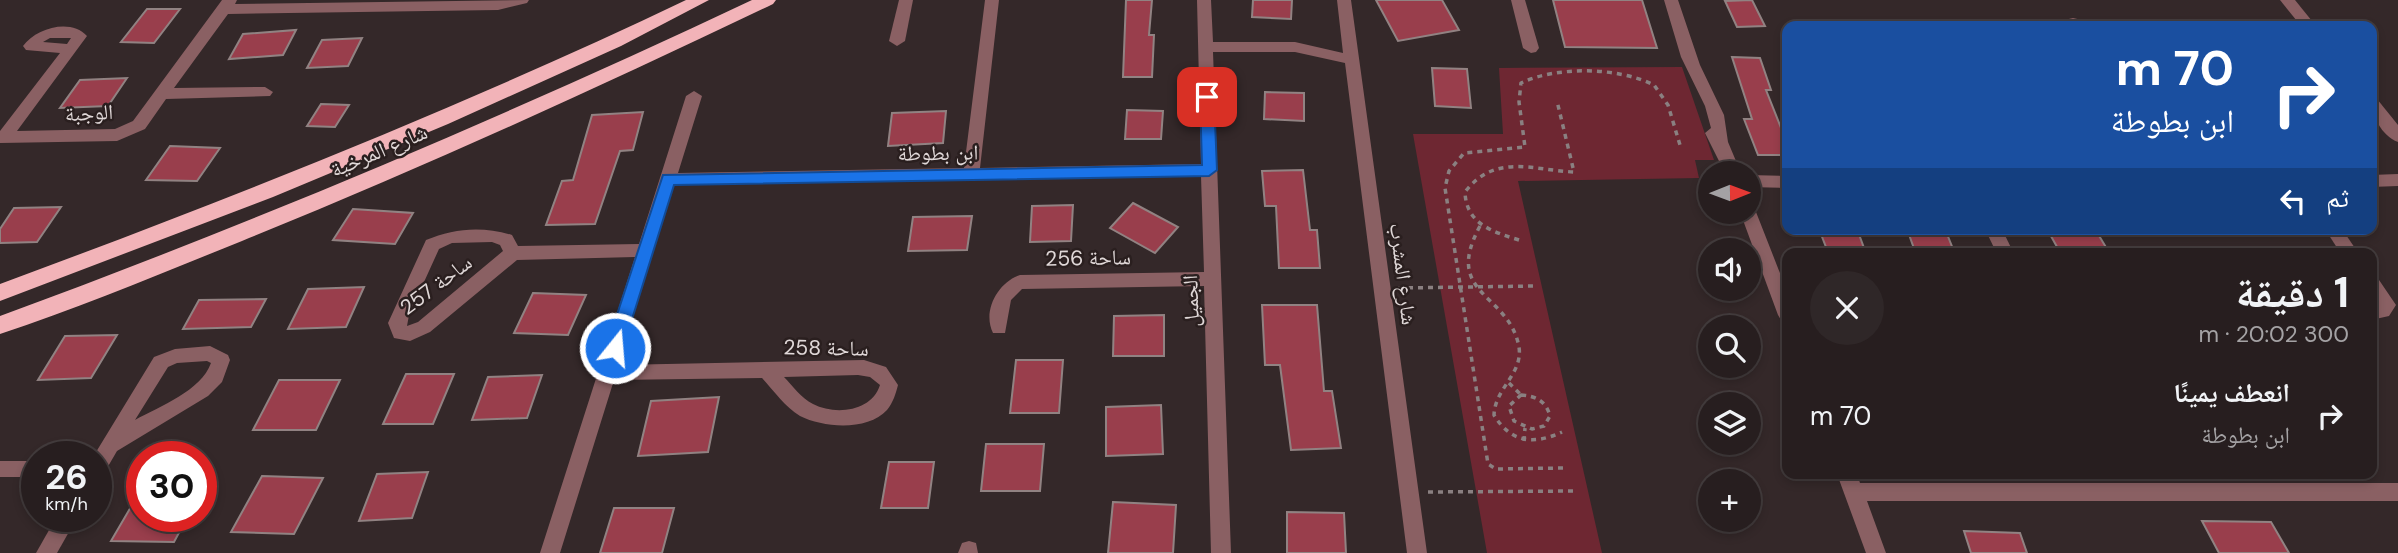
<!DOCTYPE html>
<html lang="ar">
<head>
<meta charset="utf-8">
<style>
  body { margin:0; font-family:"DM Sans","Noto Naskh Arabic",sans-serif; background:#2f2728; color:#f1f3f6; direction:rtl; height:100vh; display:flex; flex-direction:column; font-size:26px; white-space:nowrap }
  * { box-sizing:border-box; margin:0 }
  p { font-size:23px; color:#a4a2a4 }
  .icon { flex:none; width:38px; height:38px; fill:none; stroke:currentColor; stroke-width:2; stroke-linecap:round; stroke-linejoin:round }
  .map { position:relative; flex:1; overflow:hidden; direction:ltr }
  .panel { position:absolute; left:1782px; top:248px; width:595px; height:231px; display:flex; flex-direction:column; background:#271e1f; border-radius:14px; box-shadow:0 4px 10px #0003,0 0 0 2px #433c3d; direction:rtl }
  .panel>* { flex:none }
  .banner { position:absolute; left:1782px; top:21px; width:595px; height:214px; border-radius:14px; box-shadow:0 4px 10px #0003,0 0 0 2px #433c3d; direction:rtl; background:#1a4fa0; color:#fff; overflow:hidden }
  .needle { width:46px; rotate:89deg }
  .controls { position:absolute; left:1698px; top:161px; display:grid; gap:14px }
  .controls a { display:grid; place-items:center; width:63px; height:63px; border-radius:50%; background:#271e1f; box-shadow:0 4px 10px #0003,0 0 0 2px #433c3d; font-size:35px }
  .speed { position:absolute; left:21px; top:441px; display:flex; gap:14px; font-size:35px; font-weight:700; text-align:center }
  .speed>* { display:grid; place-content:center; width:91px; height:91px; border-radius:50%; background:#271e1f; box-shadow:0 4px 10px #0003,0 0 0 2px #433c3d; line-height:1 }
  .speed small { font-size:18px; font-weight:400 }
  .speed .limit { border:10px solid #d22; background:#fff; color:#111 }
  .pin { position:absolute; display:grid; place-items:center; width:60px; height:60px; color:#fff; margin:-30px; border-radius:14px; box-shadow:0 4px 10px #0006 }
  .me { position:absolute; width:77px; margin:-38px; rotate:17deg; stroke-linejoin:round; filter:drop-shadow(0 0 5px #0008) }
  .turn { display:flex; align-items:center; gap:24px; height:147px; padding:0 28px; font-size:32px }
  .turn .icon { width:91px; height:91px; stroke-width:2.5 }
  .turn b { display:block; font-size:49px; line-height:60px }
  .then { display:flex; align-items:center; height:66px; padding:0 28px; background:#0003; gap:14px; font-size:26px }
  .round { display:grid; place-items:center; flex:none; width:74px; height:74px; border-radius:37px; background:#2f2728 }
  .head { display:flex; align-items:center; justify-content:space-between; height:119px; padding:0 28px }
  h1 { font-size:42px; font-weight:700; line-height:52px }
  ul { padding:0; list-style:none }
  li { display:flex; align-items:center; gap:21px; height:98px; padding:0 28px }
  li div { flex:1 }
  li b { display:block; font-size:26px }
  li em { font-style:normal }
  .map>svg:first-child { display:block }
  .green { fill:#6e2732 }
  .building { fill:#993e4c; stroke:#918282; stroke-width:2 }
  .lines { fill:none; stroke-linecap:round; stroke-linejoin:round }
  .path { stroke:#8a8081; stroke-width:3.5; stroke-dasharray:5 5; stroke-linecap:butt }
  .minor { fill:#8a6063; fill-rule:evenodd }
  .highway { fill:#f2b3b8; fill-rule:evenodd }
  .route { fill:#1a73e8; stroke:#114b97; stroke-width:2 }
  .labels { text-anchor:middle; stroke-width:5; stroke-linejoin:round; paint-order:stroke }
  .street-label { font-size:21px; fill:#e0d8d8; stroke:#2a1f1f }
</style>
</head>
<body>
<div class="map">
<svg width="2398" height="553" viewBox="0 0 2398 553">
  <rect width="100%" height="100%" fill="#342829"/>
  <path class="green" d="M 1682,67 L 1714,160 L 1695,160 L 1699,178 L 1518,181 L 1602,553 L 1487,553 L 1413,134 L 1503,134 L 1499,68 Z"/>
  <g class="building">
    <path d="M 1126,0 L 1152,0 L 1149,35 L 1154,35 L 1152,77 L 1123,77 Z"/>
    <path d="M 1253,0 L 1292,0 L 1291,19 L 1252,17 Z"/>
    <path d="M 1376,0 L 1442,0 L 1459,30 L 1398,41 Z"/>
    <path d="M 1553,0 L 1642,0 L 1657,48 L 1565,47 Z"/>
    <path d="M 1752,0 L 1765,26 L 1737,27 L 1725,1 Z"/>
    <path d="M 147,9 L 180,9 L 154,43 L 121,42 Z"/>
    <path d="M 296,30 L 283,55 L 229,59 L 243,34 Z"/>
    <path d="M 362,38 L 348,66 L 307,68 L 322,40 Z"/>
    <path d="M 1732,57 L 1760,58 L 1771,90 L 1766,90 L 1787,143 L 1787,155 L 1758,155 L 1744,119 L 1752,119 Z"/>
    <path d="M 1432,68 L 1467,69 L 1471,108 L 1435,106 Z"/>
    <path d="M 127,78 L 108,106 L 60,108 L 80,80 Z"/>
    <path d="M 1265,92 L 1304,93 L 1304,121 L 1264,119 Z"/>
    <path d="M 321,104 L 349,105 L 335,127 L 307,126 Z"/>
    <path d="M 1127,110 L 1163,111 L 1161,139 L 1125,139 Z"/>
    <path d="M 946,111 L 943,143 L 888,146 L 892,113 Z"/>
    <path d="M 643,112 L 633,150 L 620,151 L 595,224 L 546,225 L 562,181 L 573,180 L 592,115 Z"/>
    <path d="M 170,146 L 220,148 L 197,181 L 146,180 Z"/>
    <path d="M 1303,170 L 1310,230 L 1317,230 L 1320,268 L 1279,268 L 1276,206 L 1265,206 L 1262,171 Z"/>
    <path d="M 1133,203 L 1178,227 L 1155,253 L 1110,228 Z"/>
    <path d="M 1073,205 L 1071,241 L 1030,242 L 1032,206 Z"/>
    <path d="M 61,207 L 37,242 L 0,243 L 0,229 L 14,208 Z"/>
    <path d="M 353,209 L 413,213 L 395,244 L 333,240 Z"/>
    <path d="M 972,216 L 967,250 L 908,251 L 913,217 Z"/>
    <path d="M 1819,229 L 1857,229 L 1864,248 L 1826,247 Z"/>
    <path d="M 1907,229 L 1945,229 L 1955,254 L 1916,254 Z"/>
    <path d="M 2047,229 L 2095,229 L 2110,254 L 2061,254 Z"/>
    <path d="M 364,287 L 346,327 L 288,329 L 308,289 Z"/>
    <path d="M 533,293 L 586,295 L 568,335 L 514,333 Z"/>
    <path d="M 266,299 L 251,327 L 183,329 L 199,300 Z"/>
    <path d="M 1262,305 L 1317,305 L 1324,391 L 1332,391 L 1341,448 L 1291,450 L 1280,365 L 1265,365 Z"/>
    <path d="M 1164,315 L 1164,356 L 1113,356 L 1114,316 Z"/>
    <path d="M 117,335 L 91,378 L 38,380 L 65,336 Z"/>
    <path d="M 1016,360 L 1063,360 L 1059,413 L 1010,413 Z"/>
    <path d="M 406,374 L 454,374 L 433,424 L 383,424 Z"/>
    <path d="M 542,375 L 527,418 L 472,420 L 488,377 Z"/>
    <path d="M 279,380 L 340,380 L 316,430 L 253,430 Z"/>
    <path d="M 719,397 L 708,452 L 638,456 L 651,401 Z"/>
    <path d="M 1161,405 L 1163,454 L 1106,456 L 1106,407 Z"/>
    <path d="M 986,444 L 1044,444 L 1040,491 L 981,491 Z"/>
    <path d="M 889,462 L 934,462 L 928,508 L 881,508 Z"/>
    <path d="M 428,472 L 412,518 L 359,521 L 377,474 Z"/>
    <path d="M 262,476 L 323,478 L 294,534 L 231,532 Z"/>
    <path d="M 142,488 L 142,516 L 188,516 L 174,542 L 111,541 Z"/>
    <path d="M 1113,502 L 1176,505 L 1173,553 L 1108,553 Z"/>
    <path d="M 614,508 L 674,508 L 662,553 L 600,553 Z"/>
    <path d="M 1287,512 L 1344,513 L 1346,553 L 1287,553 Z"/>
    <path d="M 2202,521 L 2271,522 L 2289,553 L 2219,553 Z"/>
    <path d="M 1964,531 L 2020,533 L 2027,553 L 1971,553 Z"/>
  </g>
  <g class="lines">
    <g class="path">
      <path d="M 1480,226 C 1442,296 1509,292 1519,347 C 1523,374 1495,388 1494,415 C 1511,443 1534,445 1562,432"/>
      <path d="M 1519,240 C 1493,232 1466,224 1465,192 C 1495,153 1532,170 1574,172 L 1557,101"/>
      <path d="M 1398,288 L 1534,286"/>
      <path d="M 1509,383 L 1521,395"/>
      <path d="M 1521,395 C 1536,396 1546,401 1550,416 L 1544,426 L 1532,429 L 1514,421 L 1509,406 Z"/>
      <path d="M 1524,441 L 1525,428"/>
      <path d="M 1563,468 L 1496,469 L 1488,464 L 1445,188 L 1449,171 L 1464,153 L 1525,147 L 1519,102 L 1521,83 C 1557,66 1618,67 1654,85 L 1668,105 L 1680,145"/>
      <path d="M 1428,492 L 1575,491"/>
    </g>
    <g class="minor">
      <path d="M 222,0 L 237,0 L 235,4 L 529,0 L 527,3 L 498,10 L 228,14 L 174,88 L 265,87 L 273,92 L 270,96 L 166,99 L 145,129 L 117,141 L 0,143 L 0,131 L 60,53 L 26,50 L 23,46 C 36,28 71,18 87,36 L 17,131 L 115,129 L 133,121 ZM 50,38 L 71,38 L 67,44 L 43,42 Z"/>
      <path d="M 899,0 L 913,0 L 905,41 L 897,46 L 889,41 Z"/>
      <path d="M 985,0 L 999,0 L 980,168 L 1201,164 L 1197,0 L 1211,0 L 1213,42 L 1295,42 L 1343,53 L 1337,0 L 1351,0 L 1427,553 L 1407,553 L 1345,63 L 1295,52 L 1213,52 L 1231,553 L 1211,553 L 1204,286 L 1022,289 L 1011,300 L 1005,333 L 993,333 C 982,311 998,282 1020,275 L 1204,272 L 1201,176 L 674,185 L 618,365 L 864,360 L 886,367 L 898,385 C 896,393 893,403 887,410 C 868,431 824,428 800,416 C 785,407 774,391 762,378 L 614,380 L 560,553 L 540,553 L 635,257 L 517,260 L 430,332 L 410,341 L 394,338 L 388,323 L 426,240 C 454,228 483,226 512,235 L 518,246 L 639,244 L 686,96 L 694,91 L 702,96 L 678,173 L 964,168 ZM 492,242 L 500,245 L 503,251 L 418,322 L 407,326 L 409,315 L 439,249 L 452,243 ZM 858,375 L 870,377 L 880,385 C 872,411 836,416 813,404 C 801,398 793,386 784,377 Z"/>
      <path d="M 1511,0 L 1525,0 L 1539,48 L 1536,52 L 1531,53 L 1523,48 Z"/>
      <path d="M 1664,0 L 1678,0 L 1700,65 L 1724,115 L 1728,142 L 1741,173 L 1725,173 L 1705,133 L 1711,128 L 1705,106 L 1681,57 Z"/>
      <path d="M 2280,0 L 2295,0 L 2316,26 L 2301,26 Z"/>
      <path d="M 2073,18 L 2095,23 L 2097,26 L 2050,26 L 2052,23 Z"/>
      <path d="M 2371,98 L 2377,99 L 2398,125 L 2398,142 C 2381,136 2371,114 2371,98 Z"/>
      <path d="M 2398,174 L 2398,186 L 2371,187 L 2371,175 Z"/>
      <path d="M 1748,175 L 1787,176 L 1787,188 L 1748,187 Z"/>
      <path d="M 1748,206 L 1756,212 L 1787,291 L 1787,322 L 1781,320 L 1778,315 L 1740,212 L 1748,212 Z"/>
      <path d="M 1985,229 L 2002,229 L 2014,254 L 1997,254 Z"/>
      <path d="M 2325,229 L 2342,229 L 2359,254 L 2341,254 Z"/>
      <path d="M 2371,275 L 2377,277 L 2396,305 L 2389,316 L 2371,320 L 2371,306 L 2377,305 L 2371,296 Z"/>
      <path d="M 210,346 L 228,355 L 230,360 L 222,382 L 208,396 L 117,451 L 103,475 L 96,477 L 96,457 L 93,457 L 154,357 L 175,349 ZM 207,361 L 211,363 C 201,391 160,406 135,420 L 168,367 L 177,363 Z"/>
      <rect x="0" y="461" width="37" height="16"/>
      <path d="M 1837,474 L 1857,474 L 1860,483 L 2398,483 L 2398,501 L 1867,501 L 1886,553 L 1866,553 Z"/>
      <path d="M 57,516 L 78,516 L 57,553 L 36,553 Z"/>
      <path d="M 969,541 L 976,543 L 978,553 L 958,553 L 962,543 Z"/>
    </g>
    <g class="highway">
      <path d="M 686,0 L 709,0 L 621,46 L 448,124 L 273,197 L 0,301 L 0,284 C 232,198 462,107 686,0 Z"/>
      <path d="M 752,0 L 776,0 L 773,4 C 598,88 422,168 242,241 C 162,273 82,307 0,334 L 0,316 C 256,222 506,116 752,0 Z"/>
    </g>
  </g>
  <path class="route" d="M 1207,92 L 1214,97 L 1217,170 L 1209,176 L 674,185 L 623,348 L 615,355 L 606,348 L 663,175 L 1202,165 L 1200,97 Z"/>
  <g class="labels">
    <g class="street-label">
      <text transform="translate(89 113) rotate(-3)" y="7">الوجبة</text>
      <text transform="translate(379 151) rotate(-23)" y="7">شارع المرخية</text>
      <text transform="translate(938 153) rotate(-1)" y="7">ابن بطوطة</text>
      <text transform="translate(1088 258) rotate(-1)" y="7">ساحة 256</text>
      <text transform="translate(1403 274) rotate(83)" y="7">شارع المشرب</text>
      <text transform="translate(436 285) rotate(-37)" y="7">ساحة 257</text>
      <text transform="translate(1191 301) rotate(-92)" y="7">الجميل</text>
      <text transform="translate(826 348) rotate(1)" y="7">ساحة 258</text>
    </g>
  </g>
</svg>
<div class="controls">
<a><svg class="needle" viewBox="-14 -14 28 28"><path d="M0-13l5 13h-10z" fill="#e53935"/><path d="M0 13l5-13h-10z" fill="#a4a2a4"/></svg></a>
<a><svg class="icon" aria-label="sound" viewBox="0 0 24 24"><path d="M4 9h4l5-4v14l-5-4H4zM17 9q2 3 0 6"/></svg></a>
<a><svg class="icon" aria-label="search" viewBox="0 0 24 24"><circle cx="10" cy="10" r="6"/><path d="M15 15l6 6"/></svg></a>
<a><svg class="icon" aria-label="layers" viewBox="0 0 24 24"><path d="M12 4l9 5-9 5-9-5zM3 14l9 5 9-5"/></svg></a>
<a>+</a>
</div>
<div class="speed"><div>26<small>km/h</small></div><div class="limit">30</div></div>
<div class="pin" style="left:1207px;top:97px;background:#d93025"><svg class="icon" aria-label="arrive" viewBox="0 0 24 24"><path d="M6 21V4h12l-3 4 3 4H6"/></svg></div>
<svg class="me" style="left:615px;top:348px" viewBox="-20 -20 40 40"><circle r="17" fill="#1a73e8" stroke="#fff" stroke-width="3"/><path d="M0-11L8 9 0 5-8 9z" fill="#fff"/></svg>
<div class="banner">
<div class="turn"><svg class="icon" aria-label="right" viewBox="0 0 24 24"><path d="M7 20v-9h11M14 6l5 5-5 5"/></svg><div><b>70 m</b>ابن بطوطة</div></div>
<div class="then">ثم<svg class="icon" aria-label="left" viewBox="0 0 24 24"><path d="M17 20v-9H6M10 6l-5 5 5 5"/></svg></div>
</div>
<section class="panel">
<div class="head"><div><h1>1 دقيقة</h1><p>300 m · 20:02</p></div><a class="round"><svg class="icon" aria-label="close" viewBox="0 0 24 24"><path d="M6 6l12 12M18 6L6 18"/></svg></a></div>
<ul>
<li><svg class="icon" aria-label="right" viewBox="0 0 24 24"><path d="M7 20v-9h11M14 6l5 5-5 5"/></svg><div><b>انعطف يمينًا</b><p>ابن بطوطة</p></div><em>70 m</em></li>
</ul>
</section>
</div>
</body>
</html>
